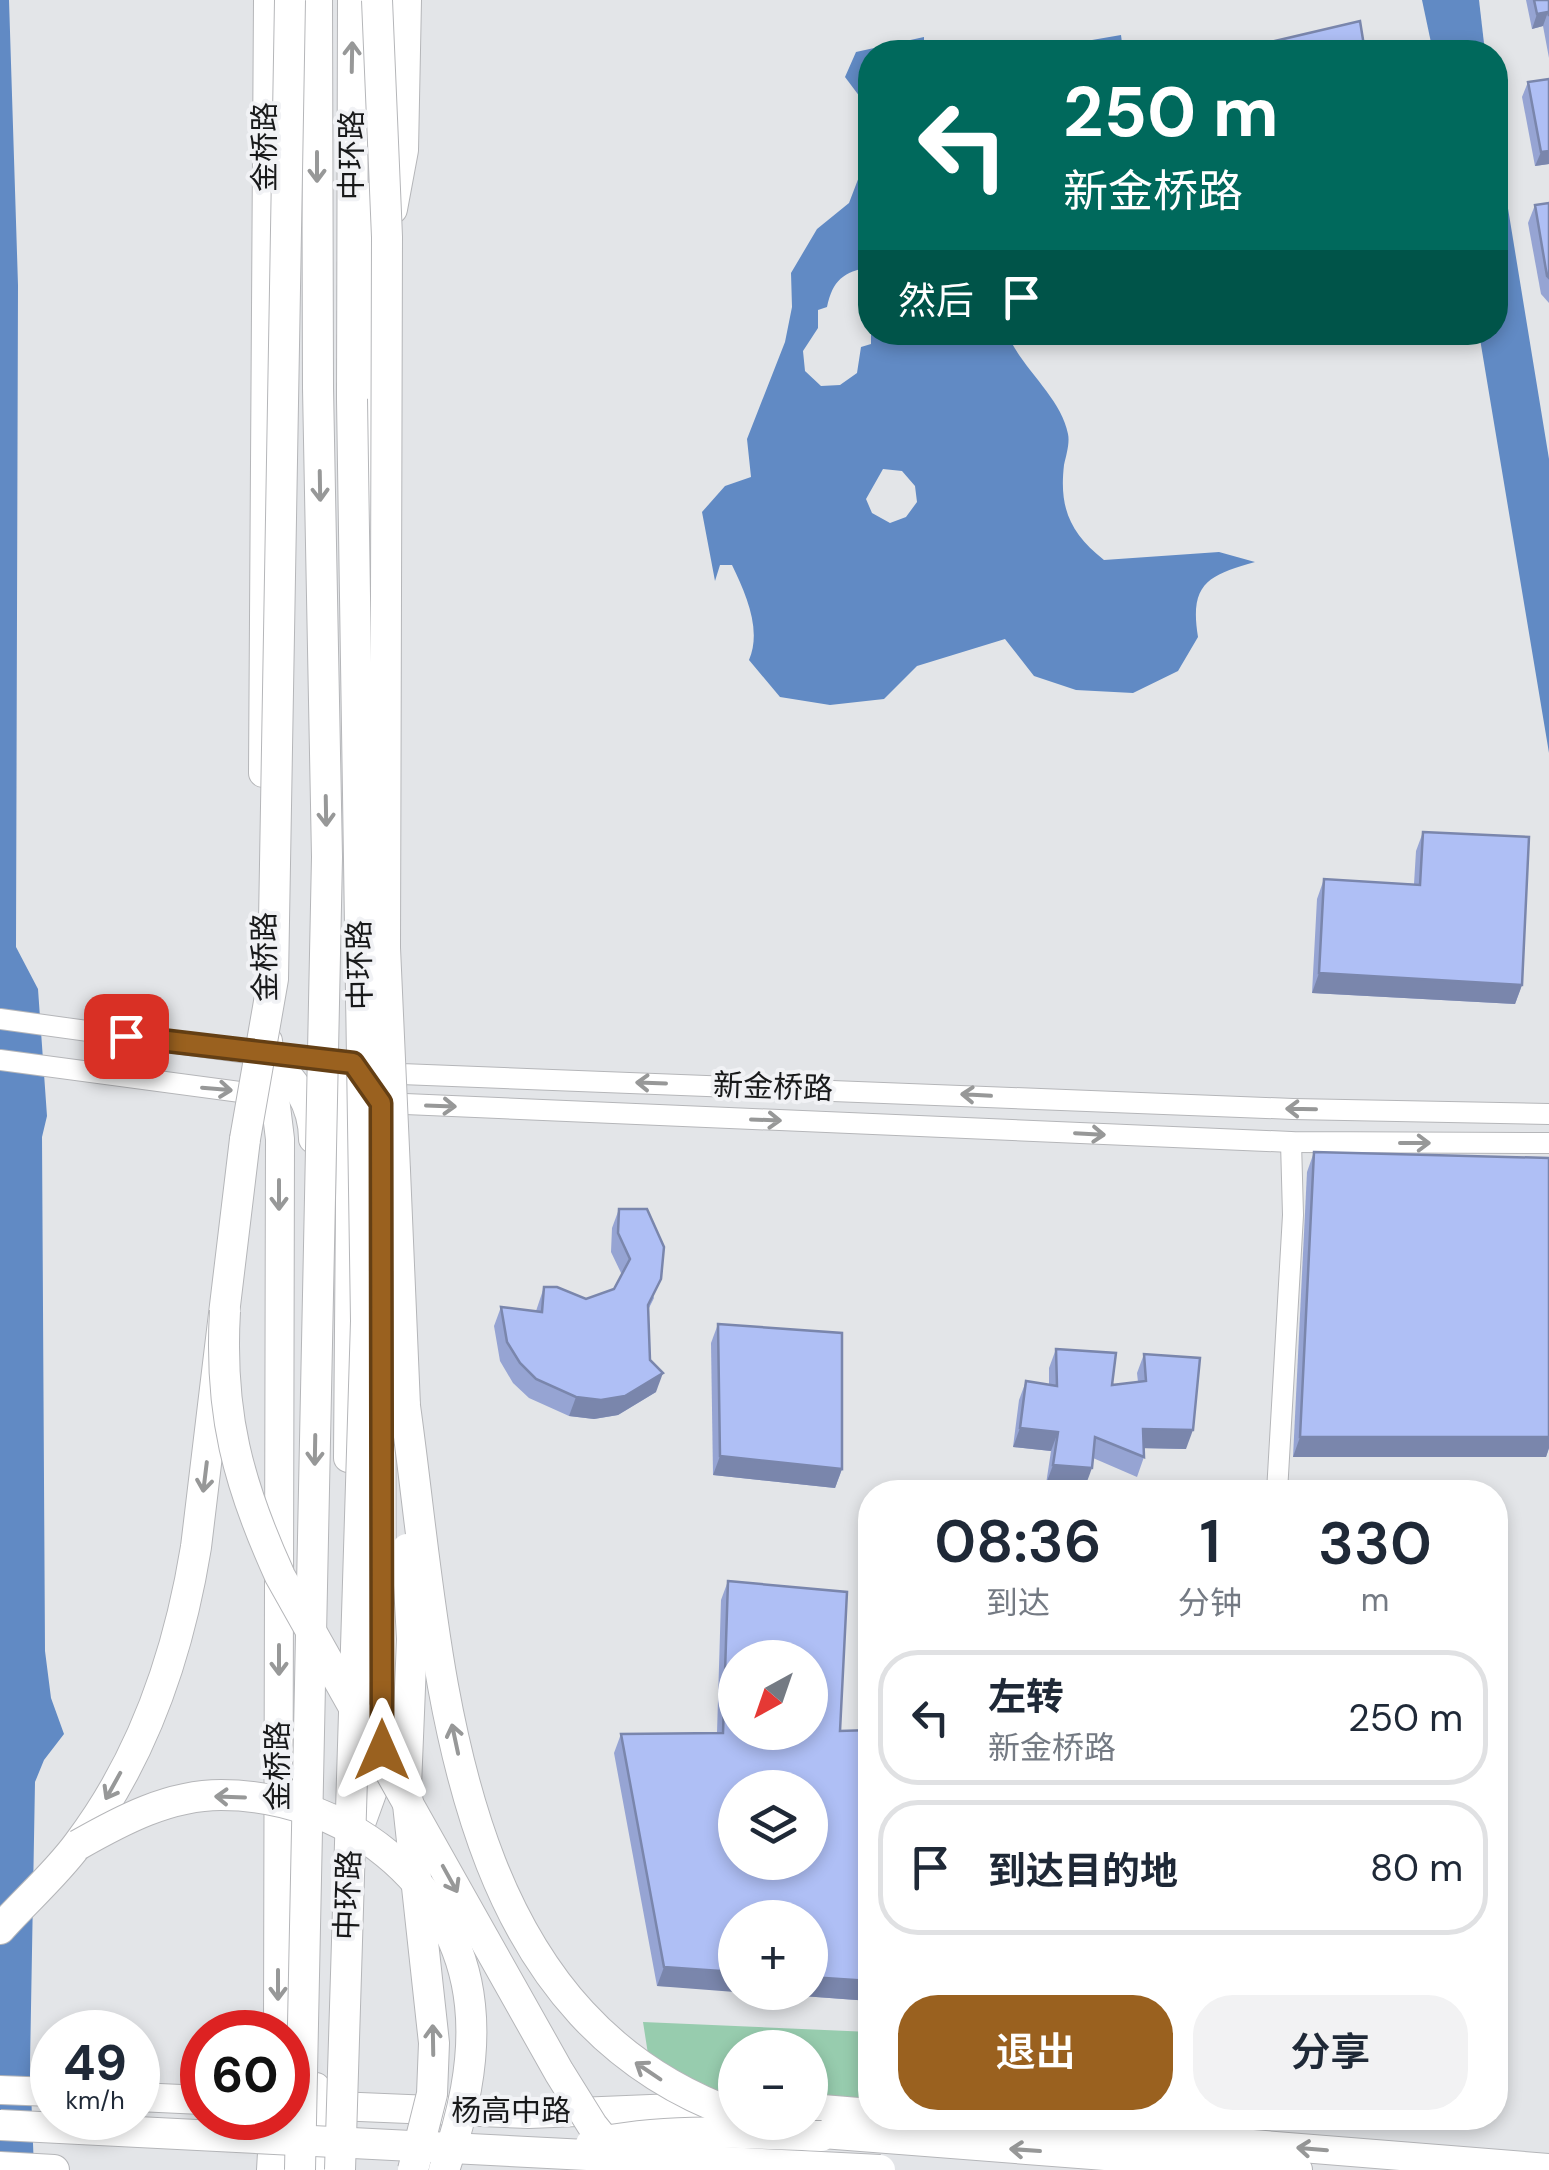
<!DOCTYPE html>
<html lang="zh">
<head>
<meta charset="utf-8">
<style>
  body { margin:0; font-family:"DM Sans","Noto Sans SC",sans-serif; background:#f2f2f3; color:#1f2937; height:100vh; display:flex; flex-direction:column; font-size:38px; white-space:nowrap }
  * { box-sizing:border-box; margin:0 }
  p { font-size:32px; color:#747a83 }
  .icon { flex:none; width:55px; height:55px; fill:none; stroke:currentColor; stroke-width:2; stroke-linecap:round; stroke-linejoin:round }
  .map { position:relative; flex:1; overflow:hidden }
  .details { position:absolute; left:858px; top:1480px; width:650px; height:650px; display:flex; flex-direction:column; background:#fff; border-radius:40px; box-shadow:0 5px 15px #0003 }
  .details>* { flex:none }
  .banner { position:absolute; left:858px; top:40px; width:650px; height:305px; border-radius:40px; box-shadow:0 5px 15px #0003; background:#00695c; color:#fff; overflow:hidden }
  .needle { width:65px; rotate:220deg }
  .tools { position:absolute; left:718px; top:1640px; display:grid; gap:20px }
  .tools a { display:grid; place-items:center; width:110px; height:110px; border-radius:50%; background:#fff; box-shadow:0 5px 15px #0003; font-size:50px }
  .speed { position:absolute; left:30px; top:2010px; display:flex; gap:20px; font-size:50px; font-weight:700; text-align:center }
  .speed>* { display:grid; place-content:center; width:130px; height:130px; border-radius:50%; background:#fff; box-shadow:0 5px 15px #0003; line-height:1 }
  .speed small { font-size:25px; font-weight:400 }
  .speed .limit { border:15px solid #d22; background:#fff; color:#111 }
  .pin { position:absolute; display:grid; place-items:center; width:85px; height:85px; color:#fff; margin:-42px; border-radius:20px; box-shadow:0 5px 15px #0006 }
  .me { position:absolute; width:110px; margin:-55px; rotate:0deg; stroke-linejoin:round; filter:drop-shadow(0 0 8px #0008) }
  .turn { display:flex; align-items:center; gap:35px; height:210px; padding:0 40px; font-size:45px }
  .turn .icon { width:130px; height:130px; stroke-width:2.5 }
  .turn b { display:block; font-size:70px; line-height:85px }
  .then { display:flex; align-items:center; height:95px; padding:0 40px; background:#0003; gap:20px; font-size:38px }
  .eta { display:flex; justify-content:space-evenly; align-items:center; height:170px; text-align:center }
  .eta b { font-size:60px; font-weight:600; line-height:70px }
  .primary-button { display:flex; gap:20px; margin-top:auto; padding:20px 40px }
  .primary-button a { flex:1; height:115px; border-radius:40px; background:#9a611f; color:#fff; font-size:40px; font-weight:600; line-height:115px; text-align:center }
  .primary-button a+a { background:#f2f2f3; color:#1f2937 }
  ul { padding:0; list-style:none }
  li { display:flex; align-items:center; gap:30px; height:135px; margin:0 20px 15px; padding:0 20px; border:5px solid #e0e1e3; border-radius:40px }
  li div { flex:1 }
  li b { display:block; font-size:38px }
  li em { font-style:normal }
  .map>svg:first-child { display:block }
  .green { fill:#97ccae }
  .water { fill:#618ac4; fill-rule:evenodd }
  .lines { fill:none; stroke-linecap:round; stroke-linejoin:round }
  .minor-casing { stroke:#b5b6b9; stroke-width:22 }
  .major-casing { stroke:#b5b6b9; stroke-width:30 }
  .highway-casing { stroke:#b5b6b9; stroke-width:32 }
  .minor { stroke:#fff; stroke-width:20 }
  .major { stroke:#fff; stroke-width:28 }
  .highway { stroke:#fff; stroke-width:30 }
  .highway-bridge-casing { stroke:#b5b6b9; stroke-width:32; stroke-linecap:butt }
  .highway-bridge { stroke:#fff; stroke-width:30 }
  .wall { fill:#96a4d3 }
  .shaded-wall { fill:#7a86ac }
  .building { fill:#afbff5; stroke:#7a86ac; stroke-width:2.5; fill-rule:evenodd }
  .oneway { stroke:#979898 }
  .route-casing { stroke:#643f14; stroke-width:25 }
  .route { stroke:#9a611f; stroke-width:18 }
  .labels { text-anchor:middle; stroke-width:8; stroke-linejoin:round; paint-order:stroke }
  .street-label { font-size:30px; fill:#18191a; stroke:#f1f2f5 }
</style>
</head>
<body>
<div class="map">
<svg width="1549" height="2170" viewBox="0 0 1549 2170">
  <rect width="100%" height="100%" fill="#e3e5e8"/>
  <path class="green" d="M 643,2022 L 870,2032 L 870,2098 L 810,2095 L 810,2048 L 735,2048 L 735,2091 L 653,2086 Z"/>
  <g class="water">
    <path d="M 0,0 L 9,0 L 18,285 L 16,947 L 38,989 L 47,1116 L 42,1137 L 45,1651 L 51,1698 L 64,1734 L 44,1760 L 35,1782 L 30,2064 L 34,2170 L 0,2170 Z"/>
    <path d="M 1422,0 L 1479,0 L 1485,52 L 1433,52 Z"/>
    <path d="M 1121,35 L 1123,52 L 1066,52 L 1092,40 Z"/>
    <path d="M 924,37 L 924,52 L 870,52 L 870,130 L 860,97 L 845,77 L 856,52 Z"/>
    <path d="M 1495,129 L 1549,459 L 1549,753 L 1479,333 L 1495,332 Z"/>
    <path d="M 870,148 L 870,267 C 843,272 833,280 827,307 L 818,310 L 818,328 L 803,351 L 805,371 L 821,386 L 840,385 L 857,373 L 861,347 L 871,344 L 871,333 L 1007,333 C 1021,368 1061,397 1068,434 C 1070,443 1066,456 1064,465 C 1059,508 1070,533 1104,560 L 1219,552 L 1255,562 C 1209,575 1189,583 1198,637 L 1178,671 L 1133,693 L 1076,690 L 1034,676 L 1005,639 L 917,666 L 884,699 L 830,705 L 780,697 L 749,660 C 762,630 746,594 732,565 L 720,565 L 715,581 L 702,512 L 725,486 L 751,477 L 747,439 L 785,342 L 792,307 L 791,273 L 817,229 L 849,203 ZM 883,469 L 902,471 L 915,486 L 917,502 L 906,517 L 890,523 L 872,513 L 866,499 Z"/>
  </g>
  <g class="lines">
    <g class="minor-casing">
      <g id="minor">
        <path d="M 0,1019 L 269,1056 L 353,1063 L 401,1074 L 1293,1109 L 1549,1114"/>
        <path d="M 0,1060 L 263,1095"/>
        <path d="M 382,1103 L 1291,1142 L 1549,1143"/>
        <path d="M 1277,1492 L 1293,1215 L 1291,1142"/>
      </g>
    </g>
    <g class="major-casing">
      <g id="major">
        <path d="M 369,583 L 373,196"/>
        <path d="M 263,773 L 268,0"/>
        <path d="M 268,1041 L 280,1139 L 278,2032"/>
        <path d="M 269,1056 C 294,1078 313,1104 313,1139"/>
        <path d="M 348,1458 L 351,1076"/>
        <path d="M 358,1832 L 375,1785 L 382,1750 L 381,1156"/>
        <path d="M 316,2087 L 320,2170"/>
        <path d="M 0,2090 L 52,2092"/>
        <path d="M 138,2097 L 202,2100"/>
        <path d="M 288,2104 L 529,2114 L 724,2106"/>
        <path d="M 810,2108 L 870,2113"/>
        <path d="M 929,2118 L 1549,2168"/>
        <path d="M 271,2170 L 274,2118"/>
      </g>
    </g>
    <g class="highway-casing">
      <g id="highway">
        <path d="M 317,0 L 318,388"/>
        <path d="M 392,209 L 403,150 L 406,0"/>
        <path d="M 352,399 L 353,0"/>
        <path d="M 395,1171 L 405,1406"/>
        <path d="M 0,1929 C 25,1901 56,1874 78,1844 C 143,1758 179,1652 196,1547 L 245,1139"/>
        <path d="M 797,2131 L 1297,2170"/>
        <path d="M 0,2167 L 54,2170"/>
      </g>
    </g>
    <use href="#minor" class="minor"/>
    <use href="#major" class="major"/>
    <use href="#highway" class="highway"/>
    <g class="highway-bridge-casing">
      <g id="highway-bridge">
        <path d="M 377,0 L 387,237 L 385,948 L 395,1171"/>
        <path d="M 245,1139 L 273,979 L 290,0"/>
        <path d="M 225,1311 C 219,1413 238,1484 280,1576 L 559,2072 L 592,2125 L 628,2170"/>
        <path d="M 405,1406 C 441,1664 445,2009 735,2114"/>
        <path d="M 407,1549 L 412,1639 L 406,1786 L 434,2043 L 432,2094 L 413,2170"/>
        <path d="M 78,1845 C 122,1820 169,1795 221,1795 C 342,1795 457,1880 470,2005 C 476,2061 462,2118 444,2170"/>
        <path d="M 0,2125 L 880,2170"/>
        <path d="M 591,2144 C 667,2127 744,2133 821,2136"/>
        <path d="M 300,2170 L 327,857 L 318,388"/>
        <path d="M 340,2170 L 366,1321 L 352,399"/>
      </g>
    </g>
    <use href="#highway-bridge" class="highway-bridge"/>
  </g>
  <g class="wall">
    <path d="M 1526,0 L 1549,0 L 1549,58 L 1543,26 L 1532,29 Z"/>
    <path d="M 1549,79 L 1549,164 L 1535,166 L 1522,97 L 1528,82 Z"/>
    <path d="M 1549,203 L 1549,303 L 1541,294 L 1528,223 L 1535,205 Z"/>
    <path d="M 1423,832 L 1522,985 L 1515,1004 L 1312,993 L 1317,899 L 1324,879 L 1414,884 L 1416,851 Z"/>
    <path d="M 1314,1152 L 1549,1158 L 1549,1448 L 1546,1457 L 1293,1457 L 1307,1172 Z"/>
    <path d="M 619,1209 L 654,1298 L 648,1310 L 650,1360 L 656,1392 L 618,1415 L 594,1419 L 569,1416 L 529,1398 L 513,1383 L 500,1361 L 494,1326 L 501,1307 L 536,1311 L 544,1287 L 586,1299 L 614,1289 L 622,1275 L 611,1252 L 612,1228 Z"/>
    <path d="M 718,1324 L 842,1469 L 835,1488 L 713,1475 L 711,1343 Z"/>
    <path d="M 1056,1349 L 1112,1385 L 1138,1382 L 1137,1373 L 1144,1354 L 1186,1449 L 1144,1448 L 1144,1457 L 1137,1477 L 1093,1458 L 1085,1487 L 1046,1484 L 1051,1451 L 1013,1447 L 1019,1400 L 1026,1381 L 1049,1385 L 1049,1368 Z"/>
    <path d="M 728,1581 L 840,1731 L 870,2001 L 748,1992 L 810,1992 L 657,1986 L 614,1753 L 621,1734 L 717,1733 L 721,1600 Z"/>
  </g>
  <g class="shaded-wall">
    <path d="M 1548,12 L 1543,26 L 1532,29 L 1537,14 Z"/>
    <path d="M 1549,151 L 1549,164 L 1535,166 L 1541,152 Z"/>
    <path d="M 1319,973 L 1522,985 L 1515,1004 L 1312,993 Z"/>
    <path d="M 663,1373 L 656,1392 L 618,1415 L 594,1419 L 569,1416 L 576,1397 Z"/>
    <path d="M 1020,1428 L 1058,1432 L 1051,1451 L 1013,1447 Z"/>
    <path d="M 1143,1429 L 1193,1430 L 1186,1449 L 1136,1448 Z"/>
    <path d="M 1300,1437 L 1549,1437 L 1549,1448 L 1546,1457 L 1293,1457 Z"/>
    <path d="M 720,1456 L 842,1469 L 835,1488 L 713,1475 Z"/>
    <path d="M 1053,1465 L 1092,1468 L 1085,1487 L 1046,1484 Z"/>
    <path d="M 664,1967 L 735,1972 L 735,1992 L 657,1986 Z"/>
    <path d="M 810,1977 L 870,1981 L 870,2001 L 748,1992 L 810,1992 Z"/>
  </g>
  <g class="building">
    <path d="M 1534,0 L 1549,0 L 1549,16 L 1548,12 L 1537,14 Z"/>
    <path d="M 1360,21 L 1365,52 L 1278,52 L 1275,41 Z"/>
    <path d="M 1549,79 L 1549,151 L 1541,152 L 1528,82 Z"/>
    <path d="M 1549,203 L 1549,278 L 1547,276 L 1535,205 Z"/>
    <path d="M 1423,832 L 1529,837 L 1522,985 L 1319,973 L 1324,879 L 1420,885 Z"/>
    <path d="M 1314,1152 L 1549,1158 L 1549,1437 L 1300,1437 Z"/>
    <path d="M 619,1209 L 647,1209 L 664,1247 L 661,1279 L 648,1305 L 650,1360 L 663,1373 L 625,1396 L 601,1400 L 576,1397 L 536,1379 L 520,1363 L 507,1342 L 501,1307 L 542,1312 L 544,1287 L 557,1287 L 586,1299 L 614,1289 L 630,1259 L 618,1233 Z"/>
    <path d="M 718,1324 L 842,1333 L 842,1469 L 720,1456 Z"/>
    <path d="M 1056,1349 L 1116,1353 L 1112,1385 L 1146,1381 L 1144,1354 L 1200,1358 L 1193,1430 L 1143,1429 L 1144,1457 L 1095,1437 L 1092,1468 L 1053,1465 L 1058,1432 L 1020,1428 L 1026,1381 L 1057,1386 Z"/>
    <path d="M 728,1581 L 847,1592 L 840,1731 L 870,1730 L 870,1981 L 810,1977 L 810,1918 L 735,1918 L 735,1972 L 664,1967 L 621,1734 L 723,1733 ZM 735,1658 L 810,1658 L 810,1732 L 735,1732 ZM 735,1788 L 810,1788 L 810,1862 L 735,1862 Z"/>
  </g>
  <defs><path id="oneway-shaft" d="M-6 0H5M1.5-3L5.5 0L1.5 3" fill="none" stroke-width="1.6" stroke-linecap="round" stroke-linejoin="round" transform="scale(2.5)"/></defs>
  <g class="oneway">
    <use href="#oneway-shaft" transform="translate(352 57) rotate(-89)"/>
    <use href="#oneway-shaft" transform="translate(317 167) rotate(90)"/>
    <use href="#oneway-shaft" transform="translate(320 486) rotate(89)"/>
    <use href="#oneway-shaft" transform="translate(326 811) rotate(89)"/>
    <use href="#oneway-shaft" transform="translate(651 1083) rotate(-178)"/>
    <use href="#oneway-shaft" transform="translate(217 1089) rotate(5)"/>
    <use href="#oneway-shaft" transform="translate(976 1095) rotate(-177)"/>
    <use href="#oneway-shaft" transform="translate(441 1106) rotate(2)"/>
    <use href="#oneway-shaft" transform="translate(1301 1109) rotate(-179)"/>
    <use href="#oneway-shaft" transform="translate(766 1120) rotate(2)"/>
    <use href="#oneway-shaft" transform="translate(1090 1134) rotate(3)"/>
    <use href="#oneway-shaft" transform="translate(1415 1143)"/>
    <use href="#oneway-shaft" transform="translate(279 1195) rotate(90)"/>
    <use href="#oneway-shaft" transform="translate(315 1450) rotate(91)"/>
    <use href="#oneway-shaft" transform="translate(205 1477) rotate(97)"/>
    <use href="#oneway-shaft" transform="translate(279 1660) rotate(90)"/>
    <use href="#oneway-shaft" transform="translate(455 1739) rotate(-102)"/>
    <use href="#oneway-shaft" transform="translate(113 1786) rotate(119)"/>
    <use href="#oneway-shaft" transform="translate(230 1797) rotate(-178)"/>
    <use href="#oneway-shaft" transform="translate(450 1879) rotate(61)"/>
    <use href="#oneway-shaft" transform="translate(278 1985) rotate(90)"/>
    <use href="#oneway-shaft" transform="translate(433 2040) rotate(-91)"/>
    <use href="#oneway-shaft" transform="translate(648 2071) rotate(-146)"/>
    <use href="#oneway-shaft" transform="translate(1312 2149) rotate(-175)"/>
    <use href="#oneway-shaft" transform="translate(1025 2150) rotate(-176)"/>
  </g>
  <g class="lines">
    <g class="route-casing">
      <path id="route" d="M 126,1036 L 353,1063 L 381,1103 L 382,1750"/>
    </g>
    <use href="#route" class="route"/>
  </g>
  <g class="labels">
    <g class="street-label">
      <text transform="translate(265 147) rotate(-90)" y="10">金桥路</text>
      <text transform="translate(352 155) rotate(-90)" y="10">中环路</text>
      <text transform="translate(265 957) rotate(-91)" y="10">金桥路</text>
      <text transform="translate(360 965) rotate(-91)" y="10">中环路</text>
      <text transform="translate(773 1087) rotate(2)" y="10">新金桥路</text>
      <text transform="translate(278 1766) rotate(-90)" y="10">金桥路</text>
      <text transform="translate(348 1895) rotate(-88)" y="10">中环路</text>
      <text x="511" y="2121">杨高中路</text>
    </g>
  </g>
</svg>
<div class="tools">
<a><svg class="needle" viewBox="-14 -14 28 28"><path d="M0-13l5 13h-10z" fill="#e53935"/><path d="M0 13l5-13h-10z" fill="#747a83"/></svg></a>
<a><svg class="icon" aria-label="layers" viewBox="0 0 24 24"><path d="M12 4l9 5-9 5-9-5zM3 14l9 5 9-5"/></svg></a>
<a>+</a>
<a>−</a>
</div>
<div class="speed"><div>49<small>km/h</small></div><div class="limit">60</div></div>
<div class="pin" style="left:126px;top:1036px;background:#d93025"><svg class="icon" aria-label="arrive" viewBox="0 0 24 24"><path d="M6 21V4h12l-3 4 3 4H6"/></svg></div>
<svg class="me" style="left:382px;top:1750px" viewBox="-20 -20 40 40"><path d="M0-17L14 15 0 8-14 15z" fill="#9a611f" stroke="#fff" stroke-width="4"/></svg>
<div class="banner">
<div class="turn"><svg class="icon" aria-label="left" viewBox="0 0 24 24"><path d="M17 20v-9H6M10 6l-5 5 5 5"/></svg><div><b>250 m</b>新金桥路</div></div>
<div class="then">然后<svg class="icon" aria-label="arrive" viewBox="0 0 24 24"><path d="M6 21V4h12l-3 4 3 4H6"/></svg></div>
</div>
<section class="details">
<div class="eta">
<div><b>08:36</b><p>到达</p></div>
<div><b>1</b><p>分钟</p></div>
<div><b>330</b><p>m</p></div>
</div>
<ul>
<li><svg class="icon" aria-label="left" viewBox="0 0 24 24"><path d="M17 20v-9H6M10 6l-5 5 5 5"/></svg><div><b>左转</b><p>新金桥路</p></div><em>250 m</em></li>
<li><svg class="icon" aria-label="arrive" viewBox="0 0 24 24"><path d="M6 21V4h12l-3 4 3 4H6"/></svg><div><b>到达目的地</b></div><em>80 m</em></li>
</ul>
<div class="primary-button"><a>退出</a><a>分享</a></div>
</section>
</div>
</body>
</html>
